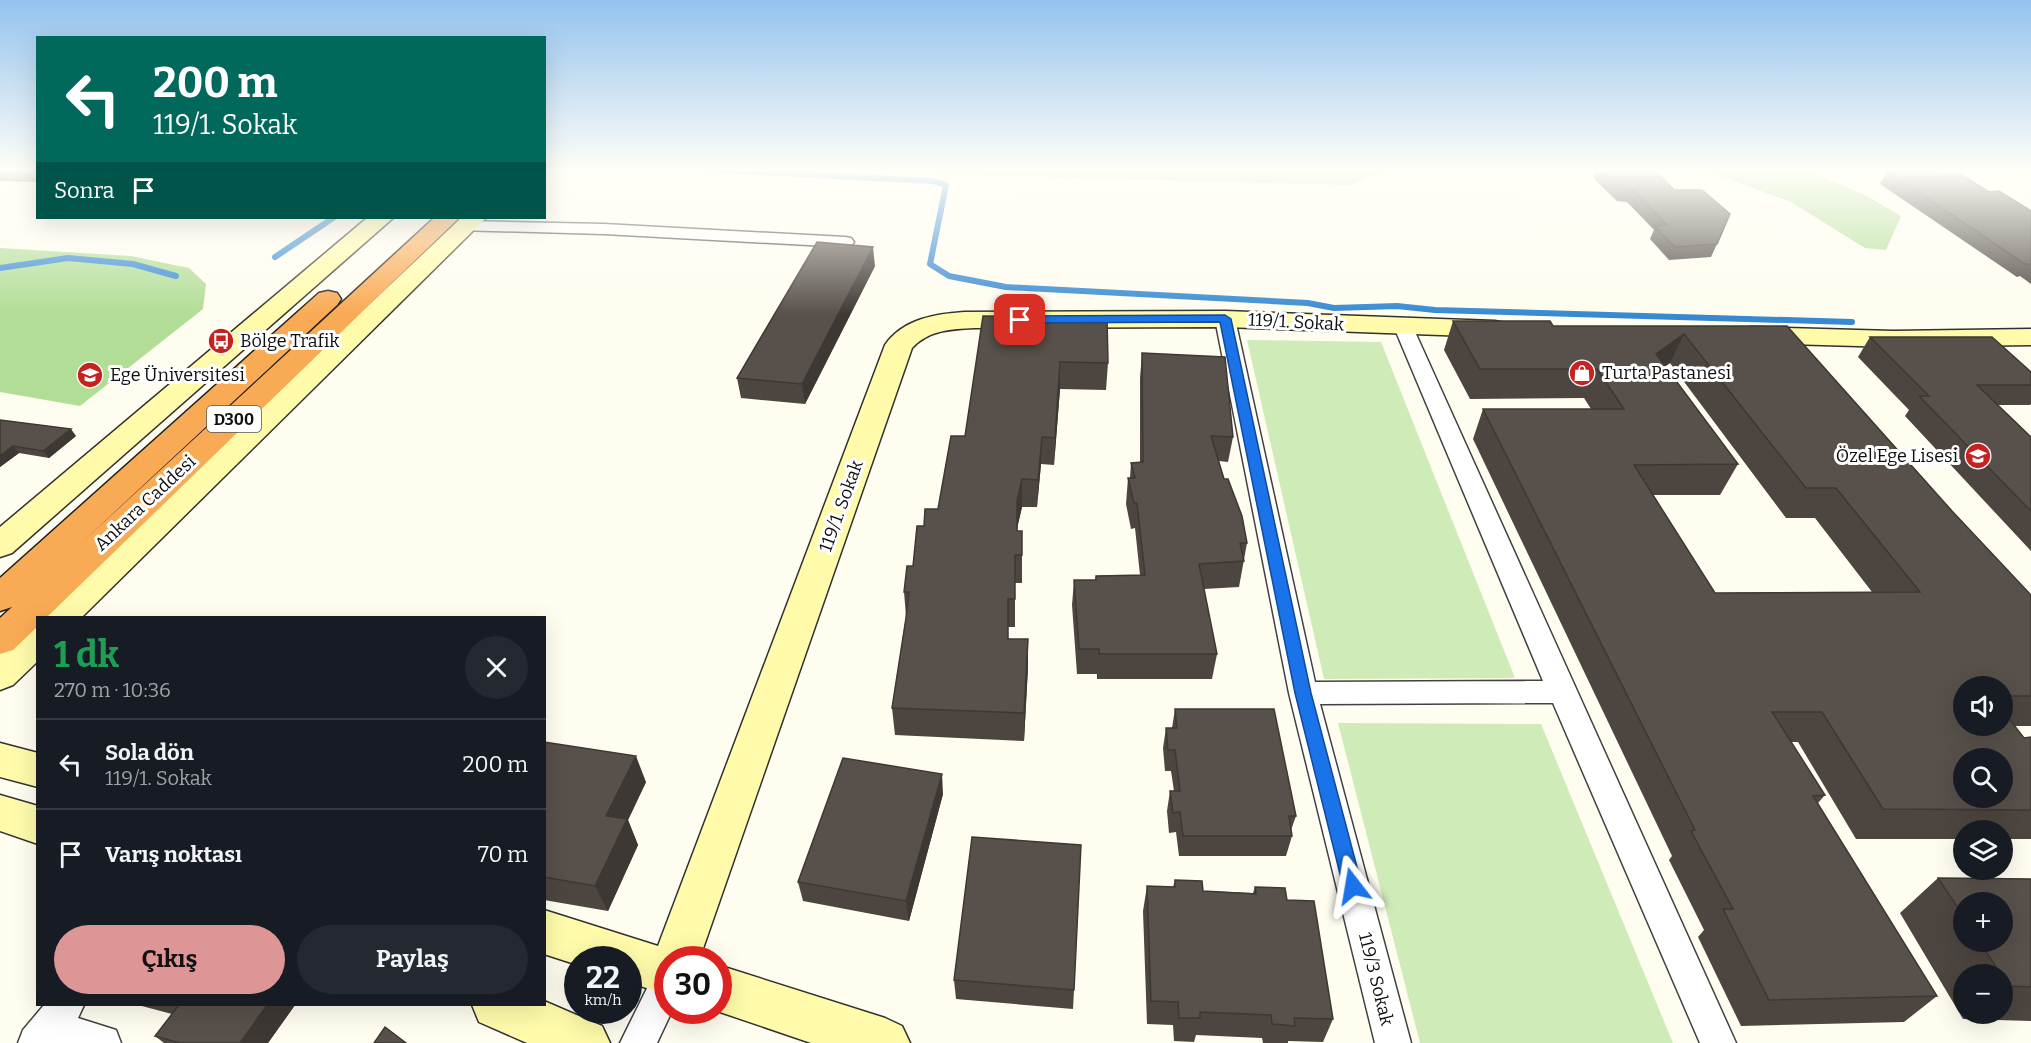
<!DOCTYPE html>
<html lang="tr">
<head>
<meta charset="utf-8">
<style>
  body { margin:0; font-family:Bitter,serif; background:#242831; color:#f1f3f6; height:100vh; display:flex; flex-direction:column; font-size:22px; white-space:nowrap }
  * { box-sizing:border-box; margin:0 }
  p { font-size:20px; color:#9ea1a6 }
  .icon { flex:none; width:33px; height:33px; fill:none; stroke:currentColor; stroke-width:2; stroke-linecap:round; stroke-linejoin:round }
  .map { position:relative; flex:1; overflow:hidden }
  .panel { position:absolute; left:36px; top:616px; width:510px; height:390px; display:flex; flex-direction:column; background:#171b24; border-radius:0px; box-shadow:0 6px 24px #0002 }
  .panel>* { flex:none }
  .hud { position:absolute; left:36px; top:36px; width:510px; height:183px; border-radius:0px; box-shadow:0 6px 24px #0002; background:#00695c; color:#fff; overflow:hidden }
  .fabs { position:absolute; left:1953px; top:676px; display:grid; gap:12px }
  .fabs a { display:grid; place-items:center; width:60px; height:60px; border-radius:50%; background:#171b24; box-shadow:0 6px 24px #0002; font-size:30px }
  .speed { position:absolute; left:564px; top:946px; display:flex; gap:12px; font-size:30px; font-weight:700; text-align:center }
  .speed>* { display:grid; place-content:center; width:78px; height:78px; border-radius:50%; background:#171b24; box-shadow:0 6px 24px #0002; line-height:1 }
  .speed small { font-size:15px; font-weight:400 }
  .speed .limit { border:9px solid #d22; background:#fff; color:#111 }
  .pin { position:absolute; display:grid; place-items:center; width:51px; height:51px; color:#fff; margin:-26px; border-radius:12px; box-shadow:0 3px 9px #0006 }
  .me { position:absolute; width:66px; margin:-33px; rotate:346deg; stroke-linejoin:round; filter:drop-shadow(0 0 4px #0008) }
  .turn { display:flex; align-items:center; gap:21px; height:126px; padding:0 18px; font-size:27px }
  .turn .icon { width:78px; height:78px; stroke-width:2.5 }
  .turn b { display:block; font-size:42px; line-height:51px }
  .then { display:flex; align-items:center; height:57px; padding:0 18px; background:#0003; gap:12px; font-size:22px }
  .round { display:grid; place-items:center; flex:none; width:63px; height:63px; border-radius:32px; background:#242831 }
  .head { display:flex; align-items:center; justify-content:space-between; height:102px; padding:0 18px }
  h1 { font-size:36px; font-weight:700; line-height:45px; color:#1e9e55 }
  .primary-button { display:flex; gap:12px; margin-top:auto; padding:12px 18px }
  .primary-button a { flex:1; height:69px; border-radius:36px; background:#dd9596; color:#111; font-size:24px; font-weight:700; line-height:69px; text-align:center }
  .primary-button a+a { background:#242831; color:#f1f3f6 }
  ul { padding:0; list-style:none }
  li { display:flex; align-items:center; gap:18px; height:90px; padding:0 18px; border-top:2px solid #363941 }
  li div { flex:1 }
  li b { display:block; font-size:22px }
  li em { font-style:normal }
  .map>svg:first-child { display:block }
  .green { fill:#cfebb8 }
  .forest { fill:#b1dd96 }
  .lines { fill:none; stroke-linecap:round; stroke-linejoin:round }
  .stream { stroke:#378ad2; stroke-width:6 }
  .street-casing { stroke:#424242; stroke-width:3 }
  .secondary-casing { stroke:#313131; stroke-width:3 }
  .highway-casing { stroke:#202020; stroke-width:3 }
  .street { fill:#fff; fill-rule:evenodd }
  .secondary { fill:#fffbab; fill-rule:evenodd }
  .highway { fill:#f9aa54; fill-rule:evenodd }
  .wall { fill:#4c4540; fill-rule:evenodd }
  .shaded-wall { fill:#3e3834 }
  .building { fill:#58504a; stroke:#3e3834; stroke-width:1.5; fill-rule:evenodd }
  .route { fill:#1a73e8; stroke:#114b97; stroke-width:1.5 }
  .labels { text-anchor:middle; stroke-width:6; stroke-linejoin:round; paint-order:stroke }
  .shield { fill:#fff; stroke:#575757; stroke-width:1.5 }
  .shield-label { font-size:16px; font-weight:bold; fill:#0f0f0f }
  .street-label { font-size:18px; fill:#0f0f0f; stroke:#fff }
  .poi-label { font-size:18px; fill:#0f0f0f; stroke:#fff; text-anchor:start }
</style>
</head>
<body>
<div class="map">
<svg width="2031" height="1043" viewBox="0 0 2031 1043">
  <rect width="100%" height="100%" fill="#fffdf0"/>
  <g class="green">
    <path d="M 1247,340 L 1381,342 L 1515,678 L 1324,679 Z"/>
    <path d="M 1338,723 L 1541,724 L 1673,1043 L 1420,1043 Z"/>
  </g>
  <g class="forest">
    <path d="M 880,169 L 1394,169 L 1350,185 L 995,176 Z"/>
    <path d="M 1702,169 L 1803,169 L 1865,195 L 1901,216 L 1886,250 L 1865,248 L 1791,202 Z"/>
    <path d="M 0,248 L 131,256 L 189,268 L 206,284 L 203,309 L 80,406 L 0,392 Z"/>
  </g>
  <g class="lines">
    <g class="stream">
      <path d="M 702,169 L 933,181 L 946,185 L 930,264 L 949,276 L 1006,287 L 1308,303 L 1334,308 L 1397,306 L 1435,310 L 1852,322"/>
      <path d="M 275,257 L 333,218"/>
      <path d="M 0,268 L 68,258 L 133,264 L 176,276"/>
    </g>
    <g class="street-casing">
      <g id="street">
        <path d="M 465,221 L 604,224 L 845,237 L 851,238 L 854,242 L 851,246 L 845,247 L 604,234 L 459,230 L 456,226 L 459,222 Z"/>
        <path d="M 1225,313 L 1232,315 L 1235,319 L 1315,682 L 1543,681 L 1394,327 L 1397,323 L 1411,323 L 1736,1043 L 1700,1043 L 1553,703 L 1320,704 L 1411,1043 L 1375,1043 L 1289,693 L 1215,319 L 1218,315 Z"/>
        <path d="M 668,965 L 668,1011 L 672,1011 L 657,1043 L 620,1043 L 656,970 Z"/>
        <path d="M 44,1005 L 84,1005 L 78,1018 L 116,1030 L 121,1043 L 18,1043 L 23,1030 Z"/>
      </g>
    </g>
    <g class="secondary-casing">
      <g id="secondary">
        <path d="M 367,218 L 393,218 L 12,553 L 0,557 L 0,527 Z"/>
        <path d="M 461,218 L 486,218 L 81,618 L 41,618 L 46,609 Z"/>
        <path d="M 1225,311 L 1495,321 L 1505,323 L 1508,329 L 1505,335 L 1495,337 L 1225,327 L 975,328 C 951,329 929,330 912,348 L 699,960 L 668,960 L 668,995 L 628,982 L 628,960 L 578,960 L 578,965 L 544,954 L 544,910 L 658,946 L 885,345 C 903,319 935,314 964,312 Z"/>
        <path d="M 1751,327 L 1893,331 L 2031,329 L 2031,345 L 1893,347 L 1751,343 L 1741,341 L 1737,335 L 1741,329 Z"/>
        <path d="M 38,624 L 38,661 L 13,685 L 0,690 L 0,652 L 25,628 Z"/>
        <path d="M 0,743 L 38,753 L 38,787 L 0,777 Z"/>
        <path d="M 0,795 L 38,806 L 38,844 L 0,831 Z"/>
        <path d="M 718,965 L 885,1018 L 902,1026 L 910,1043 L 811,1043 L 717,1011 L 718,1011 Z"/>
        <path d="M 544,1001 L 602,1026 L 610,1043 L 527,1043 L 479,1022 L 472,1005 L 544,1005 Z"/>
      </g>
    </g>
    <g class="highway-casing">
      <path id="highway" d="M 434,218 L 459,218 L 46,618 L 38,618 L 38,626 L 13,650 L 0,654 L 0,618 L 12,607 L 0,611 L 0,578 L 319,293 L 328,291 L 337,293 L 341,299 L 337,305 L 79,545 Z"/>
    </g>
    <use href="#street" class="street"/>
    <use href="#secondary" class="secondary"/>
    <use href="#highway" class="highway"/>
  </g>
  <g class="wall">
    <path d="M 0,169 L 38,169 L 38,182 L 0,181 Z"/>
    <path d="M 1596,169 L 1654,169 L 1717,244 L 1711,257 L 1669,260 L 1650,239 L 1654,230 L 1627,202 L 1617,201 L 1593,178 Z"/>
    <path d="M 1887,171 L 1937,173 L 1989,192 L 2031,211 L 2031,284 L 2020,276 L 2017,277 L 1880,184 Z"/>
    <path d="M 875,266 L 805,404 L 741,398 L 737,378 Z"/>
    <path d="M 983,316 L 1108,363 L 1106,390 L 1060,389 L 1054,465 L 1041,464 L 1037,507 L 1022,507 L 1017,528 L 1022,555 L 1022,583 L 1015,583 L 1015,627 L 1008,627 L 1008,639 L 1028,667 L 1024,741 L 895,735 L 892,708 L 906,616 L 904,592 L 913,566 L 924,526 L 938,509 L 965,436 Z"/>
    <path d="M 1453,321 L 1553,326 L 1787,326 L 1952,511 L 2031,595 L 2031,726 L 2015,726 L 2024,738 L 2031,737 L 2031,839 L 2002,839 L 2002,831 L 1964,831 L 1964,839 L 1856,839 L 1798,742 L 1791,742 L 1825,795 L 1818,803 L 1937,996 L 1904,1022 L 1741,1026 L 1698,937 L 1704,930 L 1669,860 L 1672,856 L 1473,439 L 1483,409 L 1591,409 L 1584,398 L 1470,399 L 1444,350 ZM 1670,363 L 1786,518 L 1815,518 L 1872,592 L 1715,593 L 1653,495 L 1720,495 L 1738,464 L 1665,366 ZM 2002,687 L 2002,726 L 1964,726 Z"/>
    <path d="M 1870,337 L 2031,372 L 2031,404 L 2030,405 L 1998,405 L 2031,437 L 2031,551 L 1905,416 L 1909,410 L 1858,357 Z"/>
    <path d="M 1142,353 L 1233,437 L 1228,462 L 1219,461 L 1224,479 L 1247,543 L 1239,587 L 1204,589 L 1217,654 L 1212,679 L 1097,679 L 1097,674 L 1077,674 L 1072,605 L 1074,580 L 1095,580 L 1096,576 L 1140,575 L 1135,528 L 1131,529 L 1126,504 L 1128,478 L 1130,478 L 1131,463 L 1140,462 L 1140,378 Z"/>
    <path d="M 0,420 L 76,436 L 49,458 L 19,453 L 0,467 Z"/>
    <path d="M 1175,709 L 1296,816 L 1291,830 L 1292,836 L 1286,856 L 1179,856 L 1176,832 L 1169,833 L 1167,811 L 1170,791 L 1174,791 L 1171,771 L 1165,771 L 1163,748 L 1166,728 L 1172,728 Z"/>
    <path d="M 544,742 L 646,782 L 628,820 L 638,845 L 608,911 L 544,900 Z"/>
    <path d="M 943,794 L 909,921 L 803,901 L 798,882 Z"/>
    <path d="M 1938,878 L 2031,879 L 2031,1021 L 1963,1019 L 1900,913 ZM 1964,903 L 2002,942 L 1964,942 ZM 1964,975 L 2002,975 L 2002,1014 L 1964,1014 Z"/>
    <path d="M 1175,880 L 1203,891 L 1253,893 L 1255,887 L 1287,900 L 1333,1019 L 1323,1042 L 1288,1041 L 1288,1043 L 1263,1043 L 1262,1038 L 1196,1035 L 1194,1042 L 1174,1041 L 1173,1025 L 1147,1024 L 1143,911 L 1147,886 L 1173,887 Z"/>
    <path d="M 954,980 L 1074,990 L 1073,1009 L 956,999 Z"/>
    <path d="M 138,1005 L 295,1005 L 268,1043 L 164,1043 L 155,1036 L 172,1014 Z"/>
  </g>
  <g class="shaded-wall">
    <path d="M 873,247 L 875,266 L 805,404 L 802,384 Z"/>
    <path d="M 1684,334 L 1670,363 L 1642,383 L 1656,354 Z"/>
    <path d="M 1060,362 L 1060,389 L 1054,465 L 1055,438 Z"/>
    <path d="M 71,429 L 76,436 L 49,458 L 43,451 Z"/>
    <path d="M 1042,437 L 1041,464 L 1037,507 L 1038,480 Z"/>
    <path d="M 13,446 L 19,453 L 0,467 L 0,456 Z"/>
    <path d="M 1022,479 L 1022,507 L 1017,529 L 1017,501 Z"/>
    <path d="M 1028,639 L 1028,667 L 1024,741 L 1024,713 Z"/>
    <path d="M 636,756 L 646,782 L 628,820 L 638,845 L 608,911 L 595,886 L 606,816 Z"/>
    <path d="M 942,774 L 943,794 L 909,921 L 906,901 Z"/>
    <path d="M 267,1005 L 295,1005 L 268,1043 L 240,1043 Z"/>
  </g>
  <g class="building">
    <path d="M 1601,169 L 1654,169 L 1674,190 L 1702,190 L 1730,214 L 1717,244 L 1675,247 L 1655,227 L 1666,224 L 1632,189 L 1622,189 Z"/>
    <path d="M 1930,169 L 1937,173 L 1957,172 L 1989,192 L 1999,191 L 2031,211 L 2031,265 L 2029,264 L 2025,264 L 1887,171 Z"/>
    <path d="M 817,242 L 873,247 L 802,384 L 737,378 Z"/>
    <path d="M 983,316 L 1107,318 L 1108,363 L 1060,362 L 1055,438 L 1042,437 L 1038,480 L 1022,479 L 1017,501 L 1017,531 L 1022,531 L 1022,555 L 1015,555 L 1015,599 L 1008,599 L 1008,639 L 1028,639 L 1024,713 L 892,708 L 906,618 L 909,592 L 904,592 L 907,566 L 913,566 L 917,526 L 924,526 L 925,509 L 938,509 L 951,436 L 965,436 Z"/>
    <path d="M 1453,321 L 1550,321 L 1553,326 L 1787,326 L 1952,511 L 2031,595 L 2031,696 L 2002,696 L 2002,687 L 1964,687 L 1964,726 L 2002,726 L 2002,710 L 2024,738 L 2031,737 L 2031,810 L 1883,809 L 1822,712 L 1772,712 L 1825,795 L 1813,796 L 1937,996 L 1769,1000 L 1723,909 L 1733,909 L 1691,831 L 1695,830 L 1483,409 L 1624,409 L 1597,369 L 1480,369 ZM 1684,334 L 1806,488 L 1836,488 L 1920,592 L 1715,593 L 1634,465 L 1738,464 L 1656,354 ZM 1964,759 L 2002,759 L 2002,798 L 1964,798 Z"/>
    <path d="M 1870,337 L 1992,337 L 2031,372 L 2031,385 L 1977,385 L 2031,437 L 2031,511 L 1919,396 L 1929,396 Z"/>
    <path d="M 1142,353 L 1225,357 L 1233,437 L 1211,436 L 1224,479 L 1228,479 L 1242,516 L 1247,543 L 1240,543 L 1244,561 L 1199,564 L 1217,654 L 1099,654 L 1099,649 L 1079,649 L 1074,580 L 1096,580 L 1096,576 L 1145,575 L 1137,503 L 1134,503 L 1128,478 L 1135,478 L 1131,463 L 1143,462 Z"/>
    <path d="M 0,420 L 71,429 L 43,451 L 13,446 L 0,456 Z"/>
    <path d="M 1175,709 L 1274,709 L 1296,816 L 1289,816 L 1292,836 L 1183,836 L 1180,812 L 1173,813 L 1170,791 L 1180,791 L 1175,750 L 1168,750 L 1166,728 L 1177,728 Z"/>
    <path d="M 544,742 L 636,756 L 606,816 L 627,819 L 595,886 L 544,877 Z"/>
    <path d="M 843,758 L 942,774 L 906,901 L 798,882 Z"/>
    <path d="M 972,837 L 1081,845 L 1074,990 L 954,980 Z"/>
    <path d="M 1938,878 L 2031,879 L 2031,987 L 2008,986 L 2002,978 L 2002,975 L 2001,975 L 1980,942 L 2002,942 L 2002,903 L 1964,903 L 1964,917 Z"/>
    <path d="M 1175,880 L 1202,881 L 1203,891 L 1256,894 L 1255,887 L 1285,888 L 1287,900 L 1314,901 L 1333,1019 L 1294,1018 L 1295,1026 L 1272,1024 L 1271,1015 L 1200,1012 L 1200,1018 L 1179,1018 L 1178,1002 L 1151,1001 L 1147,886 L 1175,887 Z"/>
    <path d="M 179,1005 L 267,1005 L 240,1043 L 180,1043 L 155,1036 Z"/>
    <path d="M 385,1027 L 406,1043 L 374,1043 Z"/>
  </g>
  <linearGradient id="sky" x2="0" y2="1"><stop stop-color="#93c3ee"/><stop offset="0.54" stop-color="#fffef8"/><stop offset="1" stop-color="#fffef8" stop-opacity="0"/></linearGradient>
  <rect width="2031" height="315" fill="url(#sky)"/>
  <path class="route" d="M 1225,315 L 1231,319 L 1311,693 L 1362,886 L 1359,892 L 1353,895 L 1346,892 L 1343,886 L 1295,693 L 1220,322 L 1020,323 L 1015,320 L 1020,316 Z"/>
  <defs>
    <g id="bus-disc" transform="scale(1.35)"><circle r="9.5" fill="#c52320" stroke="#fff"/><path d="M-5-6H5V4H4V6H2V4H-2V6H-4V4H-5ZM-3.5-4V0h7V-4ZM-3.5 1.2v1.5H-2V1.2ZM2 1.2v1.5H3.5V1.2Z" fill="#fff"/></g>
    <g id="shop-disc" transform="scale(1.35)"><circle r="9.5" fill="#c52320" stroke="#fff"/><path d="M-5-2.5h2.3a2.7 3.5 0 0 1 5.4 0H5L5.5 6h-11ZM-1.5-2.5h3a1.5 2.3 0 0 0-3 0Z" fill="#fff"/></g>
    <g id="university-disc" transform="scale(1.35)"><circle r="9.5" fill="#c52320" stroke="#fff"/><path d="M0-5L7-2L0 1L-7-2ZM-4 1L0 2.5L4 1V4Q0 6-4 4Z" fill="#fff"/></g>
    <g id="school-disc" transform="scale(1.35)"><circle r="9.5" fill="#c52320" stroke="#fff"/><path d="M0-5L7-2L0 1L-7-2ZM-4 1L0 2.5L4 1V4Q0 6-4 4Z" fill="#fff"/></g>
  </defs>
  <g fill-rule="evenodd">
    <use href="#bus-disc" x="221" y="341"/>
    <use href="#shop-disc" x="1582" y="373"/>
    <use href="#university-disc" x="90" y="375"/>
    <use href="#school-disc" x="1978" y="456"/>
  </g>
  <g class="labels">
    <rect class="shield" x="207" y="406" width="54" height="26" rx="4.5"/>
    <g class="shield-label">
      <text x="234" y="425">D300</text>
    </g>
    <g class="street-label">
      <text transform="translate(1296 322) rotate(3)" y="6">119/1. Sokak</text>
      <text transform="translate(145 503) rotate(-43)" y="6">Ankara Caddesi</text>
      <text transform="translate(841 506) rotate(-70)" y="6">119/1. Sokak</text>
      <text transform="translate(1376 979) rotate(76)" y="6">119/3 Sokak</text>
    </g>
    <g class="poi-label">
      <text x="240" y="347">Bölge Trafik</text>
      <text x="1602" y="379">Turta Pastanesi</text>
      <text x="110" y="381">Ege Üniversitesi</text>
      <text x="1958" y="462" text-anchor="end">Özel Ege Lisesi</text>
    </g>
  </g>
</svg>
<div class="fabs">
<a><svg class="icon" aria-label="sound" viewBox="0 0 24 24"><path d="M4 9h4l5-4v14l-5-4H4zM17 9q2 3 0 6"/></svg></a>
<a><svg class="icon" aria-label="search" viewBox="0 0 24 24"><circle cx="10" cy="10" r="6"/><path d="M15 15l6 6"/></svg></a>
<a><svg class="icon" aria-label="layers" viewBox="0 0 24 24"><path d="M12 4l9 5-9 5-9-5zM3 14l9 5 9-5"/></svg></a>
<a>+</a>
<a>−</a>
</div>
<div class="speed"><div>22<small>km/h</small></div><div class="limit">30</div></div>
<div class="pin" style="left:1020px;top:320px;background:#d93025"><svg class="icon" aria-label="arrive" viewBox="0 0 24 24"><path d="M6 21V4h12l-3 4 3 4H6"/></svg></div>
<svg class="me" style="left:1353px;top:886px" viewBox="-20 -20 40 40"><path d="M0-17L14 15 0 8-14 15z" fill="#1a73e8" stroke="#fff" stroke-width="4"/></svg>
<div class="hud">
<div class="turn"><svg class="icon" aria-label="left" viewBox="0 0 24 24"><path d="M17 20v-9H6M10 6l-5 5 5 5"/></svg><div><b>200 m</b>119/1. Sokak</div></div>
<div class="then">Sonra<svg class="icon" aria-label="arrive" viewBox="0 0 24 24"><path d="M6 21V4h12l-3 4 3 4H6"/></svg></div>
</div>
<section class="panel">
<div class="head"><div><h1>1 dk</h1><p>270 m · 10:36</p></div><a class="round"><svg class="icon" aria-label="close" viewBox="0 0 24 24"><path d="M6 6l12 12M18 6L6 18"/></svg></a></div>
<ul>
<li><svg class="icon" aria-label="left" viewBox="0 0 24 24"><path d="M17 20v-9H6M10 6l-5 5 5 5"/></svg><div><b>Sola dön</b><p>119/1. Sokak</p></div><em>200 m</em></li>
<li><svg class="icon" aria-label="arrive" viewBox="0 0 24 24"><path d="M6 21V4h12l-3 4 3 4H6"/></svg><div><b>Varış noktası</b></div><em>70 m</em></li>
</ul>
<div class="primary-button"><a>Çıkış</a><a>Paylaş</a></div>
</section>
</div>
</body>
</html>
